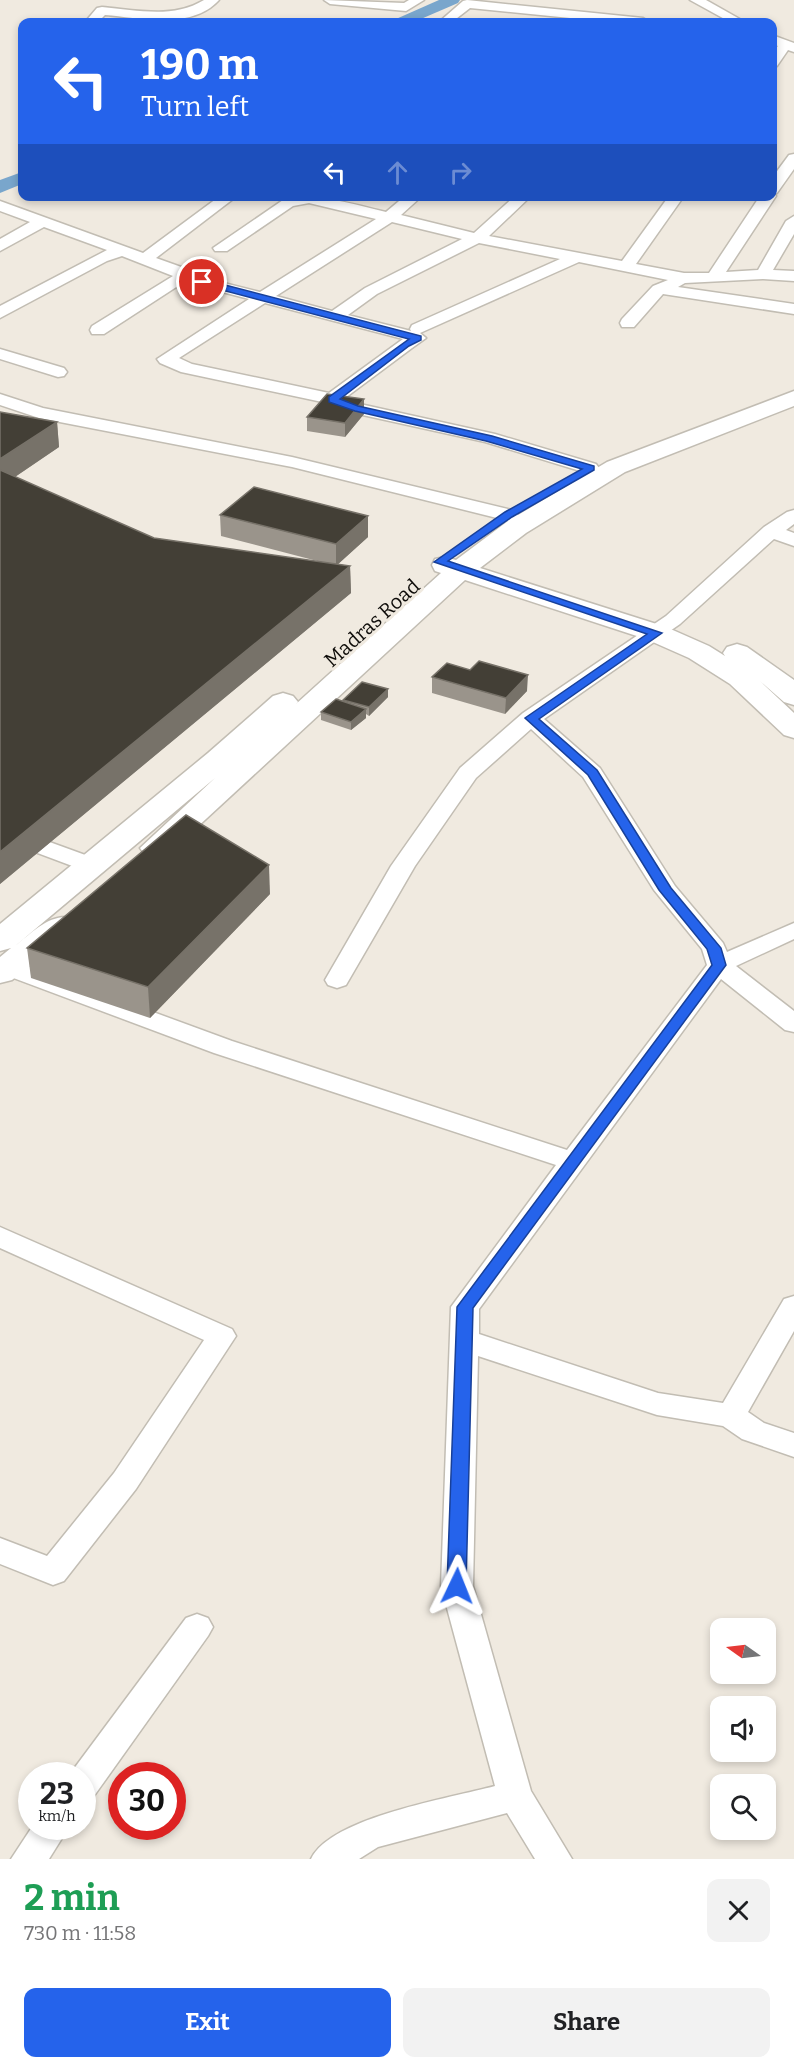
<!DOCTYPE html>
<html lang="en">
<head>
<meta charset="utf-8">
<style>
  body { margin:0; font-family:Bitter,serif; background:#f2f2f2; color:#202124; height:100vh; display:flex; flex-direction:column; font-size:22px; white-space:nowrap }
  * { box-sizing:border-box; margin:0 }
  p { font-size:20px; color:#757577 }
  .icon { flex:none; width:33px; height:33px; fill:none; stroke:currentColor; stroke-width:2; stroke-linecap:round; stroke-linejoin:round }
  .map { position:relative; height:1859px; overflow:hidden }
  .details { display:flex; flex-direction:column; background:#fff; flex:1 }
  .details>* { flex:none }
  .guide { position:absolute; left:18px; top:18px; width:759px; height:183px; border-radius:12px; box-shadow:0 3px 9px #0003; background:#2563eb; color:#fff; overflow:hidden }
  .needle { width:39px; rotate:284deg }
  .tools { position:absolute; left:710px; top:1618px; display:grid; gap:12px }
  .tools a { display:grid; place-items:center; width:66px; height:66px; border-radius:12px; background:#fff; box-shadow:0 3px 9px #0003; font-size:30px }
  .speed { position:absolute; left:18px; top:1762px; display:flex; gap:12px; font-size:30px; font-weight:700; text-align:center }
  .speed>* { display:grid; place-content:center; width:78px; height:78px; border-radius:50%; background:#fff; box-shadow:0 3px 9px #0003; line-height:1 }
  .speed small { font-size:15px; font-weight:400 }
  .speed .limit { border:9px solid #d22; background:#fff; color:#111 }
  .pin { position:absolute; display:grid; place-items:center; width:51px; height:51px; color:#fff; margin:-26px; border:3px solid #fff; border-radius:50%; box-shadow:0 2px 6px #0007 }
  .me { position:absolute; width:66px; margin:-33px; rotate:2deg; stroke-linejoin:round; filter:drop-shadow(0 0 4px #0008) }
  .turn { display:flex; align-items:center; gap:21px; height:126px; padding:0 24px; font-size:27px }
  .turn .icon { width:78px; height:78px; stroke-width:2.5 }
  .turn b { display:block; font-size:42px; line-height:51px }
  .lanes { display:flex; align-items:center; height:57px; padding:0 24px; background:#0003; justify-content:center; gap:30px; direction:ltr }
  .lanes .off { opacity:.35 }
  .round { display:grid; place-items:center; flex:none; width:63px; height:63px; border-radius:12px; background:#f2f2f2 }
  .overview { display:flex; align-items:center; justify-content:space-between; height:102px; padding:0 24px }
  h1 { font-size:36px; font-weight:700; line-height:45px; color:#1e9e55 }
  .primary-button { display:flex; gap:12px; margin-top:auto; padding:12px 24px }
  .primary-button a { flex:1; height:69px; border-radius:12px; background:#2563eb; color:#fff; font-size:24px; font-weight:700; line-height:69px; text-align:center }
  .primary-button a+a { background:#f2f2f2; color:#202124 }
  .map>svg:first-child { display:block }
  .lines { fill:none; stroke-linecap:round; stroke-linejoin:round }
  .canal { fill:#79a6cc; fill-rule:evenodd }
  .street-casing { stroke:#c2bdb3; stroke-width:3 }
  .secondary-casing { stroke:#c2bdb3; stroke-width:3 }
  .street { fill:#fff; fill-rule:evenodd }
  .secondary { fill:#fff; fill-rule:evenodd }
  .wall { fill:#9a948b }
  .shaded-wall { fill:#777269 }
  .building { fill:#433f36; stroke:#777269; stroke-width:1.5 }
  .route { fill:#2563eb; stroke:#184099; stroke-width:1.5 }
  .labels { text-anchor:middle; stroke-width:6; stroke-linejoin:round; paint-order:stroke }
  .street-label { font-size:20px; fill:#0e0c09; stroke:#f0eae0 }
</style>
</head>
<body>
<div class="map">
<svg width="794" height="1859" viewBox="0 0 794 1859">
  <rect width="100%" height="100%" fill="#f0eae0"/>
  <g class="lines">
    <g class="canal">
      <path d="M 439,0 L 460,0 L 458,3 L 414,22 L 394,22 L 396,19 Z"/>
      <path d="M 22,172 L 22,184 L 0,193 L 0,180 Z"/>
    </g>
    <g class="street-casing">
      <g id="street">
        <path d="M 204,0 L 219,0 C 192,30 141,18 105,15 L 98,22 L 85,22 L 97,8 L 102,7 C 137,10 173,19 204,0 Z"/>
        <path d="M 324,0 L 404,3 L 409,0 L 424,0 L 406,11 L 330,4 Z"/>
        <path d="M 467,0 L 643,18 L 649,22 L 610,22 L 470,8 L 452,22 L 439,22 L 463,1 Z"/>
        <path d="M 690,0 L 706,0 L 745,22 L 730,22 Z"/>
        <path d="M 772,35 L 794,43 L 794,52 L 788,50 L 777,66 L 772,67 L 772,53 L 778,46 L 772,44 Z"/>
        <path d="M 794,154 L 794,169 L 777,193 L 774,194 L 776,196 L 726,272 L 758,270 L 786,221 L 794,216 L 794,234 L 773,270 L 794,271 L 794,281 L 763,279 L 685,283 L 678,287 L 794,304 L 794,314 L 663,294 L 634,327 L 622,327 L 620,323 L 622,319 L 653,286 L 668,280 L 579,262 L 420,333 L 426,338 L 412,348 L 345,398 L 360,404 L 495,434 L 596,464 L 599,468 L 596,472 L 590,474 L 485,442 L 349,412 L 327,403 L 181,372 L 160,363 L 157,359 L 249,299 L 184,282 L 104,334 L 92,334 L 90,330 L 92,326 L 173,276 L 122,256 L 107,261 L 0,318 L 0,306 L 107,250 L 44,227 L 0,251 L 0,239 L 30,222 L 0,211 L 0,201 L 143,253 L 220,196 L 237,196 L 156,258 L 184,268 L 188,274 L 260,292 L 376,219 L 309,203 L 293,206 L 227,251 L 215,251 L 213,248 L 283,200 C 316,192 351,204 386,212 L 405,196 L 422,196 L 401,215 L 474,233 L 515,196 L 531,196 L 489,236 L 622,261 L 669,196 L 684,196 L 636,264 L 684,273 L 709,273 L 760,196 L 772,196 L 772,178 L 789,155 ZM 392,222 L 462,239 L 365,288 L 332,311 L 276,296 ZM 479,243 L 560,259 L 412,325 L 410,329 L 411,331 L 348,315 L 377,294 ZM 265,303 L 403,339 L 329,393 L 192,364 L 179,358 Z"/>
        <path d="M 0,349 L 64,368 L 67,372 L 64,376 L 58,377 L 0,359 Z"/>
        <path d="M 0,394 L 43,408 L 292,457 L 516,511 L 518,515 L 516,519 L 509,521 L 292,467 L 39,418 L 0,405 Z"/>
        <path d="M 794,510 L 794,524 L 786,530 L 794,533 L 794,546 L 774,539 L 680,624 L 544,719 L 600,768 L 675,886 L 723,943 L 727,952 L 794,923 L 794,939 L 736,966 L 794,1011 L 794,1032 L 785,1030 L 721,979 L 479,1309 L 479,1334 L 658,1393 L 723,1403 L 784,1299 L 794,1296 L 794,1331 L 748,1412 L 764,1423 L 794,1433 L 794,1457 L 742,1439 L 723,1426 L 657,1415 L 478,1356 L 473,1586 L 531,1791 L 572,1859 L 535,1859 L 507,1813 L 378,1847 L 359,1859 L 311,1859 C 331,1817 451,1798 495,1786 L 441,1586 L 451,1307 L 556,1165 L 214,1053 L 0,973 L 0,962 L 8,959 L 17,962 L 232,1041 L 567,1150 L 707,965 L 702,949 L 654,890 L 583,777 L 531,729 L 476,778 L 415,866 L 346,985 L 337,988 L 328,985 L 325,980 L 391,866 L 460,768 L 523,713 L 666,616 L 764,527 L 787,512 Z"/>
        <path d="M 0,824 L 99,860 L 103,865 L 99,870 L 91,872 L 83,870 L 0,839 Z"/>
        <path d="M 0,1227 L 232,1329 L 236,1336 L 136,1489 L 64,1581 L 53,1585 L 0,1564 L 0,1538 L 47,1556 L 114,1473 L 204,1340 L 0,1248 Z"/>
        <path d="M 197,1614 L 208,1618 L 213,1627 L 208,1636 L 94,1796 L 82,1800 L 82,1776 L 70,1774 L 186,1618 Z"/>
        <path d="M 32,1827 L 69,1827 L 49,1859 L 11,1859 Z"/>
      </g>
    </g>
    <g class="secondary-casing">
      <path id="secondary" d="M 794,391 L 794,406 L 625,472 L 526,533 L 480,568 L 666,627 L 709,646 L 725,656 L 723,653 L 727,647 L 737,644 L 747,647 L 794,680 L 794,705 L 784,702 L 760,681 L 794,713 L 794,738 L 784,735 L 730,684 L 689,658 L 646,639 L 465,580 L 167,855 L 156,857 L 145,855 L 140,848 L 215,778 L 15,946 C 33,932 50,912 75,918 L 79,925 L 75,932 L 12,980 L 0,983 L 0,957 L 11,948 L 0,951 L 0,924 L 208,753 L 273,696 L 283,693 L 293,696 L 298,702 L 296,704 L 441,573 L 435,571 L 432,565 L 435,559 L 445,557 L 456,560 L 508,521 L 607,462 Z"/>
    </g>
    <use href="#street" class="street"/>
    <use href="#secondary" class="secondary"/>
  </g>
  <g class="wall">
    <path d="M 364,399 L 364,414 L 345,437 L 307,431 L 307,417 Z"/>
    <path d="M 0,412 L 57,422 L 59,447 L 15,477 L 154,538 L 321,562 L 221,536 L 220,515 L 368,537 L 338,564 L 350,566 L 351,593 L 0,884 Z"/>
    <path d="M 432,677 L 527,691 L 505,714 L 432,693 Z"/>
    <path d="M 388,689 L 388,697 L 369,716 L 366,714 L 366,718 L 351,730 L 321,720 L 321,712 L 343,702 L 343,700 Z"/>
    <path d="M 270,894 L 150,1018 L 31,978 L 27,948 Z"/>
  </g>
  <g class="shaded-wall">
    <path d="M 364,399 L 364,414 L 345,437 L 345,423 Z"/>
    <path d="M 57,422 L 59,447 L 0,487 L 0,459 Z"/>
    <path d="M 368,516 L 368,537 L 336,566 L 336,544 Z"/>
    <path d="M 350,566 L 351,593 L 0,884 L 0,852 Z"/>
    <path d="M 528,675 L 527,691 L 505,714 L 506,698 Z"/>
    <path d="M 388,689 L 388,697 L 369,716 L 369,707 Z"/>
    <path d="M 366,709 L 366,718 L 351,730 L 351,722 Z"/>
    <path d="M 269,865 L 270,894 L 150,1018 L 148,987 Z"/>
  </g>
  <g class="building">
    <path d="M 327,394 L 364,399 L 345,423 L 307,417 Z"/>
    <path d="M 0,412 L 57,422 L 0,459 Z"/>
    <path d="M 0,470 L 154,538 L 350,566 L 0,852 Z"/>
    <path d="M 254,487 L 368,516 L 336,544 L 220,515 Z"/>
    <path d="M 479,661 L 528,675 L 506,698 L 432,677 L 447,663 L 470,670 Z"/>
    <path d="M 362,682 L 388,689 L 369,707 L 343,700 Z"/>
    <path d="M 336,699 L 366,709 L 351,722 L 321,712 Z"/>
    <path d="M 186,815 L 269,865 L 148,987 L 27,948 Z"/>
  </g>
  <path class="route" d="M 202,279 L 421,336 L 421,340 L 409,346 L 340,399 L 358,406 L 492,436 L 594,466 L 594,470 L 512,517 L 448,561 L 662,633 L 539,719 L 597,770 L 671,888 L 721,948 L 726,965 L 473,1308 L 466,1586 L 463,1591 L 457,1593 L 450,1591 L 447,1586 L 457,1307 L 712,965 L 707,949 L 659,890 L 588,775 L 525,718 L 647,634 L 434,562 L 505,512 L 582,469 L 486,441 L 355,411 L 329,402 L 329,397 L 409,339 L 199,284 L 199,280 Z"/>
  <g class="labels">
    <g class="street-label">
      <text transform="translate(372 623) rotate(-42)" y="7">Madras Road</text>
    </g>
  </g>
</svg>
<div class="tools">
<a><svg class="needle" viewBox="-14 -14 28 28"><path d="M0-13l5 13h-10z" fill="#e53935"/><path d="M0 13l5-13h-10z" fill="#757577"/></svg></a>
<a><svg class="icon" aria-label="sound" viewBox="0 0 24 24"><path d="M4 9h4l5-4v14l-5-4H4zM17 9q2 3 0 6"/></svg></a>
<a><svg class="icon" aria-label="search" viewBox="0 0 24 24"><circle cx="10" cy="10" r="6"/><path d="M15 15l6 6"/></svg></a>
</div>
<div class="speed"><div>23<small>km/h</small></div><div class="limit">30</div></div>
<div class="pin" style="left:202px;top:282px;background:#d93025"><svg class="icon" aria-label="arrive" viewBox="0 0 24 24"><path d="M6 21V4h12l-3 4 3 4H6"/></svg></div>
<svg class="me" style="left:457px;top:1586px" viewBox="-20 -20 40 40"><path d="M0-17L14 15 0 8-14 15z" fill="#2563eb" stroke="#fff" stroke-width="4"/></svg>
<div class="guide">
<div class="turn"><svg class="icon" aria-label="left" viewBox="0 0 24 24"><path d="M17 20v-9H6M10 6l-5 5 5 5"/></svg><div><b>190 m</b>Turn left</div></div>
<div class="lanes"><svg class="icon" aria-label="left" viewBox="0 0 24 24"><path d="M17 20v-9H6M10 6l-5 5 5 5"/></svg><svg class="icon off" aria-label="ahead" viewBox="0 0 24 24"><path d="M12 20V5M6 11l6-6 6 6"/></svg><svg class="icon off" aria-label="right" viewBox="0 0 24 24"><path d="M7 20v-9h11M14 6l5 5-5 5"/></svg></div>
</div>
</div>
<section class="details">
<div class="overview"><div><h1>2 min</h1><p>730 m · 11:58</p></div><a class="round"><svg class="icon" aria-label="close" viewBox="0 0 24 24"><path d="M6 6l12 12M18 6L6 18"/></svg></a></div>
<div class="primary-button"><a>Exit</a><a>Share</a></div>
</section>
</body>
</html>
